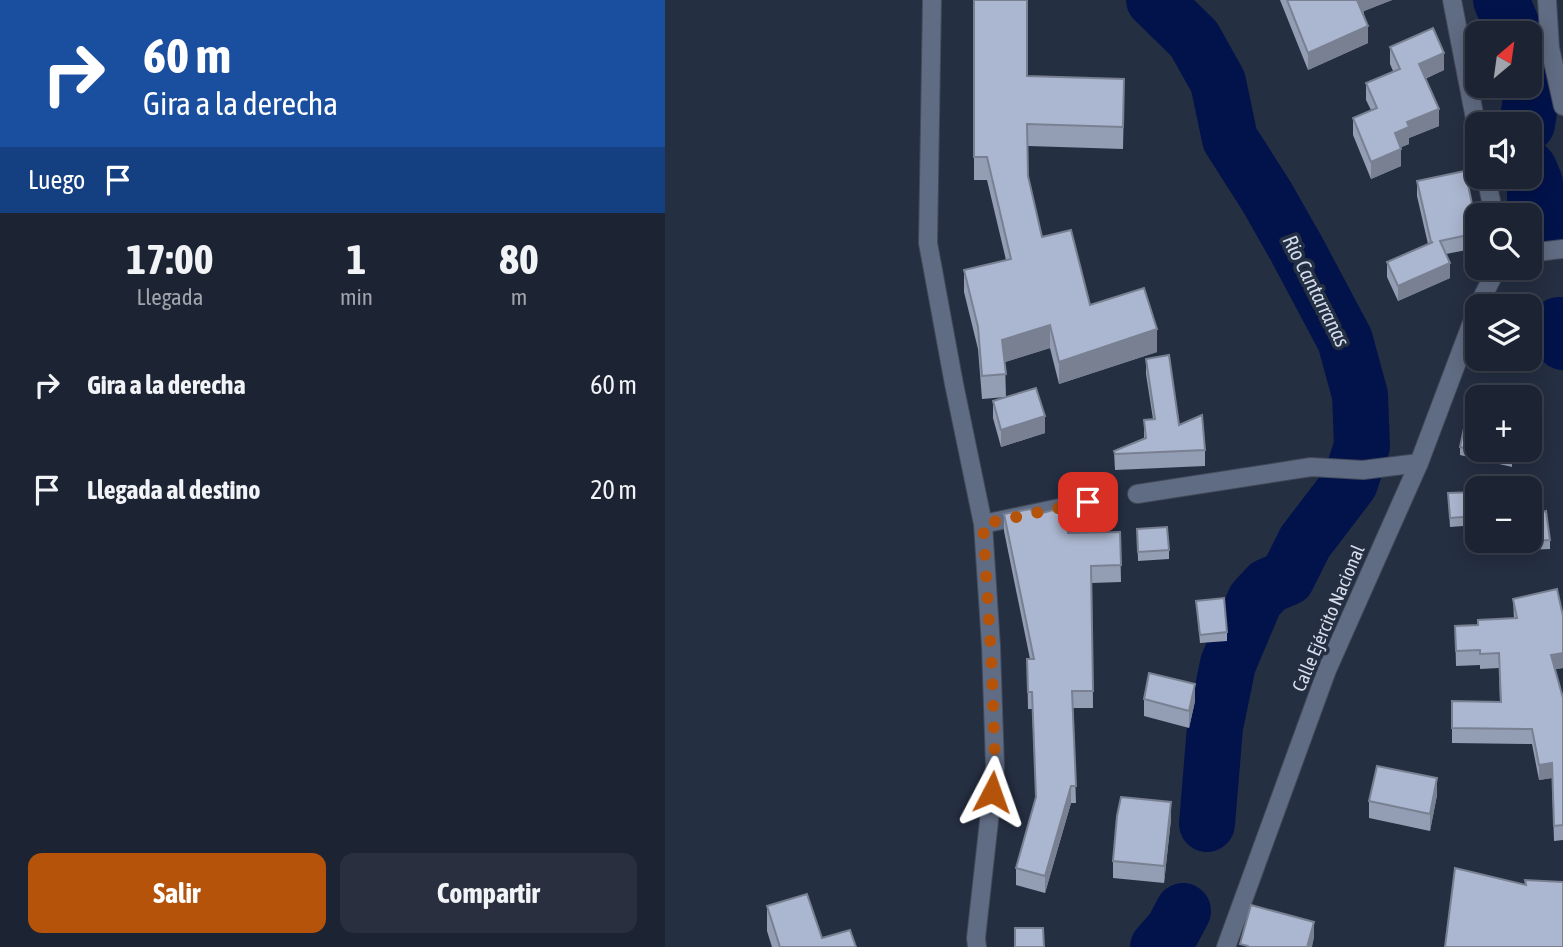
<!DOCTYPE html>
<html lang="es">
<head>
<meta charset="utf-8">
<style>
  body { margin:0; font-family:"Asap Condensed",sans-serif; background:#292f3e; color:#f1f3f6; height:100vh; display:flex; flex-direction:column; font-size:26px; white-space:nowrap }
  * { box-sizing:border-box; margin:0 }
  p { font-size:23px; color:#a0a4ac }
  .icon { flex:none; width:38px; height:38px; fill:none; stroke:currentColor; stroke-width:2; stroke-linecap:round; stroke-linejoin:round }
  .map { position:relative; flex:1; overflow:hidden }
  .details { display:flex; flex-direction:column; background:#1c2332; width:665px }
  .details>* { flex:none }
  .guide { background:#1a4fa0; color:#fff; overflow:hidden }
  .needle { width:46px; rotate:29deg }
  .controls { position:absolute; left:800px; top:21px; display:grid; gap:14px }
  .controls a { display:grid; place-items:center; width:77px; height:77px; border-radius:14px; background:#1c2332; box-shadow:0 4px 18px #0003,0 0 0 2px #3a404d; font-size:35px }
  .pin { position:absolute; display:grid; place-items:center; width:60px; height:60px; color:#fff; margin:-30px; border-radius:14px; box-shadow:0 4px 10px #0006 }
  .me { position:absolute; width:77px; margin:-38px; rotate:4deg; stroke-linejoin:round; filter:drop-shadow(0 0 5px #0008) }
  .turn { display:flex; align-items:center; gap:24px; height:147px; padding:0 28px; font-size:32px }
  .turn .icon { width:91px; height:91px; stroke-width:2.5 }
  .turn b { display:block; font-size:49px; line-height:60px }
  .then { display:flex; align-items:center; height:66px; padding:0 28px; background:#0003; gap:14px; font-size:26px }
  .eta { display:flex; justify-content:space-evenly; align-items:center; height:119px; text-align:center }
  .eta b { font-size:42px; font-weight:700; line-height:49px }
  .action { display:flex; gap:14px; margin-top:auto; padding:14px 28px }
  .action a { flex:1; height:80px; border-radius:14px; background:#b45309; color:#fff; font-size:28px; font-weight:700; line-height:80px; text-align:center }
  .action a+a { background:#292f3e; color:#f1f3f6 }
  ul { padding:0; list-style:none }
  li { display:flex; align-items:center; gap:21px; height:105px; padding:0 28px }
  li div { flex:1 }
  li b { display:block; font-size:26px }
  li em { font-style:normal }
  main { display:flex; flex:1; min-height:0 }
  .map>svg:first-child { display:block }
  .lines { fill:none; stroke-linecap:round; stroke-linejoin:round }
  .river { stroke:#02134c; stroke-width:56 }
  .minor-casing { stroke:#424a5a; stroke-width:20 }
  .minor { stroke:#606c83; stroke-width:18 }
  .wall { fill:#939db3 }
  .shaded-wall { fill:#788092 }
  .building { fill:#abb7d0; stroke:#788092; stroke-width:2 }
  .route { stroke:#b45309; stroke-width:12; stroke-dasharray:0 21.6 }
  .labels { text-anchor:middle; stroke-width:7; stroke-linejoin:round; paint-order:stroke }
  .street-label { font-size:19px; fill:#d7ddea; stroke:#252f42 }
  .water-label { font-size:21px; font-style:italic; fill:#d2dbee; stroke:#252f42 }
</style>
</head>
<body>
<main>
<section class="details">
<div class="guide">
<div class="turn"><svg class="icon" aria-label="right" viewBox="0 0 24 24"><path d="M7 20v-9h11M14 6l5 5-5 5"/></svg><div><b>60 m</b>Gira a la derecha</div></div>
<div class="then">Luego<svg class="icon" aria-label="arrive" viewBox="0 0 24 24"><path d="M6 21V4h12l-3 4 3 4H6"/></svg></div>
</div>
<div class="eta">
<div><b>17:00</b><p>Llegada</p></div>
<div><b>1</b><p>min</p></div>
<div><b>80</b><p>m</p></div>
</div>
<ul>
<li><svg class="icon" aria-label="right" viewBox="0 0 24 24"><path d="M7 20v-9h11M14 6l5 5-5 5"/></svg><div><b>Gira a la derecha</b></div><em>60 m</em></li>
<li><svg class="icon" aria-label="arrive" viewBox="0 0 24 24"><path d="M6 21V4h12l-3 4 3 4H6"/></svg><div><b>Llegada al destino</b></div><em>20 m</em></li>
</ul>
<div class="action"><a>Salir</a><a>Compartir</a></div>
</section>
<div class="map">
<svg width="898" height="947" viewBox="0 0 898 947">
  <rect width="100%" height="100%" fill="#252f42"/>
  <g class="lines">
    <g class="river">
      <path d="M 489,0 L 529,39 L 553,82 L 565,139 L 602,197 L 631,248 L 680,340 L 695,395 L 697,446 L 685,483 L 640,542 L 622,578 L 603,586 L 590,600 L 563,664 L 550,727 L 542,824"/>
      <path d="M 836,0 L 850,33"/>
      <path d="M 862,124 L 866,100 L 863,86"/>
      <path d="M 864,169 L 870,183 L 870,210 L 881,229"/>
      <path d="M 894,325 L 898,342"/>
      <path d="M 493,947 L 508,930 L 518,911"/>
    </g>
    <g class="minor-casing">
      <g id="minor">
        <path d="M 267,0 L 263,243 L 289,384 L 318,524 L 326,646 L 330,767 L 311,938 L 312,947"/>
        <path d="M 787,0 L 812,129"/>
        <path d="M 882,0 L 885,48 L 898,106"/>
        <path d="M 821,177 L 829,215"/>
        <path d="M 864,253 L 898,249"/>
        <path d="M 813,306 L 832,268"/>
        <path d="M 472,494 L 646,467 L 698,470 L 754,463"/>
        <path d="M 318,524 L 423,502"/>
        <path d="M 561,947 L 662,670 L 754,463 L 812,309"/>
      </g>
    </g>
    <use href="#minor" class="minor"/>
  </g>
  <g class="wall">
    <path d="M 309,0 L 362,76 L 459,102 L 458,149 L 363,146 L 363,176 L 377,237 L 425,305 L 492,352 L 394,384 L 385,348 L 340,362 L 341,397 L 317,399 L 313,349 L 299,292 L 299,270 L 341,260 L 322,180 L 309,180 Z"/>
    <path d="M 615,0 L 727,0 L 699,11 L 698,14 L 703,43 L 643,70 Z"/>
    <path d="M 725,47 L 779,70 L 760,79 L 774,126 L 744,138 L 744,144 L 736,147 L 736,166 L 706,179 L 688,135 L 688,118 L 706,110 L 701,100 L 701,83 L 728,71 L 725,64 Z"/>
    <path d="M 752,181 L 812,227 L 812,248 L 781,254 L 785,278 L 733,301 L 722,277 L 722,262 L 763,244 L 752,196 Z"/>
    <path d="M 481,359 L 514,425 L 540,450 L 540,466 L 450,470 L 449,451 L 479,438 L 479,420 L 488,419 L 481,374 Z"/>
    <path d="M 328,401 L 380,433 L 336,447 L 328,418 Z"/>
    <path d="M 803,420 L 847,450 L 847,467 L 795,455 L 795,447 Z"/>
    <path d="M 783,493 L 877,512 L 885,540 L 885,549 L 812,552 L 811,525 L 785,527 Z"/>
    <path d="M 339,514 L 403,533 L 455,532 L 456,582 L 427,583 L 428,708 L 408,708 L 411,803 L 406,803 L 380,893 L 351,885 L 351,868 L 371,799 L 367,709 L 363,709 L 362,659 L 365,659 L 339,531 Z"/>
    <path d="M 472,529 L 504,550 L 504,559 L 473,561 Z"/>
    <path d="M 848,599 L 898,616 L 898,668 L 890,669 L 898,698 L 898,840 L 889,841 L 887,778 L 874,780 L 867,744 L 787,743 L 787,701 L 835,702 L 834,668 L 815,669 L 815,665 L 791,666 L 790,626 L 813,625 L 849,619 Z"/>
    <path d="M 531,601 L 562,632 L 562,641 L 535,643 Z"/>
    <path d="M 479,699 L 530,701 L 524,728 L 479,716 Z"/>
    <path d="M 772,795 L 765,831 L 704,818 L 704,801 Z"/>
    <path d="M 506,819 L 499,883 L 448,878 L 448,861 Z"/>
    <path d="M 102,906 L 157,938 L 191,947 L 107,947 L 102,931 Z"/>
  </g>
  <g class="shaded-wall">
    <path d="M 692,0 L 727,0 L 699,11 L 699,14 L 692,17 Z"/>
    <path d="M 703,26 L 703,43 L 643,70 L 643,53 Z"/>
    <path d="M 779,53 L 779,70 L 754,81 L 754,64 Z"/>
    <path d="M 774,109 L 774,126 L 744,138 L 744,144 L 730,150 L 730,133 L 742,122 Z"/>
    <path d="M 736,149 L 736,166 L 706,179 L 706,162 Z"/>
    <path d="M 785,263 L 785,278 L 733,301 L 733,286 Z"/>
    <path d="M 385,325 L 385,348 L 337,363 L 337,340 Z"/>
    <path d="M 492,329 L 492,352 L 394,384 L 394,362 Z"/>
    <path d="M 380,416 L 380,433 L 336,447 L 336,430 Z"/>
    <path d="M 898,653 L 898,668 L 886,670 L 886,655 Z"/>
    <path d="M 530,684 L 530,701 L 524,728 L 524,711 Z"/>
    <path d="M 887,763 L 887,778 L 874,780 L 874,765 Z"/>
    <path d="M 772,778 L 772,795 L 765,831 L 765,814 Z"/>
    <path d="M 406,786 L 406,803 L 380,893 L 380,876 Z"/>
    <path d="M 506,802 L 506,819 L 499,883 L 499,866 Z"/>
    <path d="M 649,922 L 649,938 L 647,947 L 642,947 Z"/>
  </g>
  <g class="building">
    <path d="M 309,0 L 362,0 L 362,76 L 459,79 L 458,127 L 362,124 L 363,176 L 377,237 L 406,230 L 425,305 L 479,288 L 492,329 L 394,362 L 385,325 L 337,340 L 341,374 L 317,376 L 313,327 L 299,270 L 346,259 L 322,157 L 309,157 Z"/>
    <path d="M 622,0 L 692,0 L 703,26 L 643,53 Z"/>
    <path d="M 768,28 L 779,53 L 754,64 L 774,109 L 742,122 L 744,127 L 730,133 L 736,149 L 706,162 L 688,118 L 712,108 L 701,83 L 735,69 L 725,47 Z"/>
    <path d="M 800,171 L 812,227 L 812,233 L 775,241 L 785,263 L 733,286 L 722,262 L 768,242 L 766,242 L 752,181 Z"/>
    <path d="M 504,355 L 514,425 L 537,415 L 540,450 L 450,454 L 449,451 L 481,438 L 479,420 L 490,419 L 481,359 Z"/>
    <path d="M 371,388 L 380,416 L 336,430 L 328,401 Z"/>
    <path d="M 810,400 L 812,400 L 812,450 L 847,450 L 847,458 L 795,447 L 801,419 L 803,420 Z"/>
    <path d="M 863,488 L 872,488 L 877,512 L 881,511 L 885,540 L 812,543 L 812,541 L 864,541 L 864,488 Z"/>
    <path d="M 812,492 L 812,539 L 811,516 L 785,518 L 783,493 Z"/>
    <path d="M 399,507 L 403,533 L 455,532 L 456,565 L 426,566 L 428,691 L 407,691 L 411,786 L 406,786 L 380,876 L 351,868 L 371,797 L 367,692 L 363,692 L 362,659 L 369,659 L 339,514 L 365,509 L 371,515 Z"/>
    <path d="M 502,527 L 504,550 L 473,552 L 472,529 Z"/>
    <path d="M 892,589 L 898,616 L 898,653 L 886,655 L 898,698 L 898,825 L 889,826 L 887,763 L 874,765 L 867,729 L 787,728 L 787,701 L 836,702 L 834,653 L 815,654 L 815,650 L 791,651 L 790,626 L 813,625 L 813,620 L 852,618 L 848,599 Z"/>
    <path d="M 559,598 L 562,632 L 535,635 L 531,601 Z"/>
    <path d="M 484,673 L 530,684 L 524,711 L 479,699 Z"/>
    <path d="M 712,766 L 772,778 L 765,814 L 704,801 Z"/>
    <path d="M 456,797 L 506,802 L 499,866 L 448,861 L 452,816 Z"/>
    <path d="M 790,868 L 861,885 L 860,880 L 898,882 L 898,947 L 780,947 Z"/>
    <path d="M 142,894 L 157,938 L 185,930 L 191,947 L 115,947 L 102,906 Z"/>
    <path d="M 586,905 L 649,922 L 642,947 L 583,947 L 583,946 L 575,944 Z"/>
    <path d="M 350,928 L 378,928 L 379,947 L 350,947 Z"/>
  </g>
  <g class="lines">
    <path class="route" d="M 327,792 L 330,767 L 327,671 L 318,524 L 423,502"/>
  </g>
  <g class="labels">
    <g class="street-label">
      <text transform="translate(663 618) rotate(-67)" y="7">Calle Ejército Nacional</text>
    </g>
    <g class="water-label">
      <text transform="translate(651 291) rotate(63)" y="7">Rio Cantarranas</text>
    </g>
  </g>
</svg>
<div class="controls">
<a><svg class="needle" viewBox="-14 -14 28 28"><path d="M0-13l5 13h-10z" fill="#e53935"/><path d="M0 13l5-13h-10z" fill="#a0a4ac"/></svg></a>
<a><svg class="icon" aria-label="sound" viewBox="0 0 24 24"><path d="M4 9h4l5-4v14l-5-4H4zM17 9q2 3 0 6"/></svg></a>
<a><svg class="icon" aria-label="search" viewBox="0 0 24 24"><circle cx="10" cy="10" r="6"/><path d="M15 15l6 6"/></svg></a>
<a><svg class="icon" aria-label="layers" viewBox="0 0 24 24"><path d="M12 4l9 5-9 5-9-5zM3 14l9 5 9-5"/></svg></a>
<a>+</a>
<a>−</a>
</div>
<div class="pin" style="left:423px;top:502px;background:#d93025"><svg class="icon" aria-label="arrive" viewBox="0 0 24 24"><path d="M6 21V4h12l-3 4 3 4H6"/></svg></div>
<svg class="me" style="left:327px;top:792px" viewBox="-20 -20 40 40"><path d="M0-17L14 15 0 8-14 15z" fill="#b45309" stroke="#fff" stroke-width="4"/></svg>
</div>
</main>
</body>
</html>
